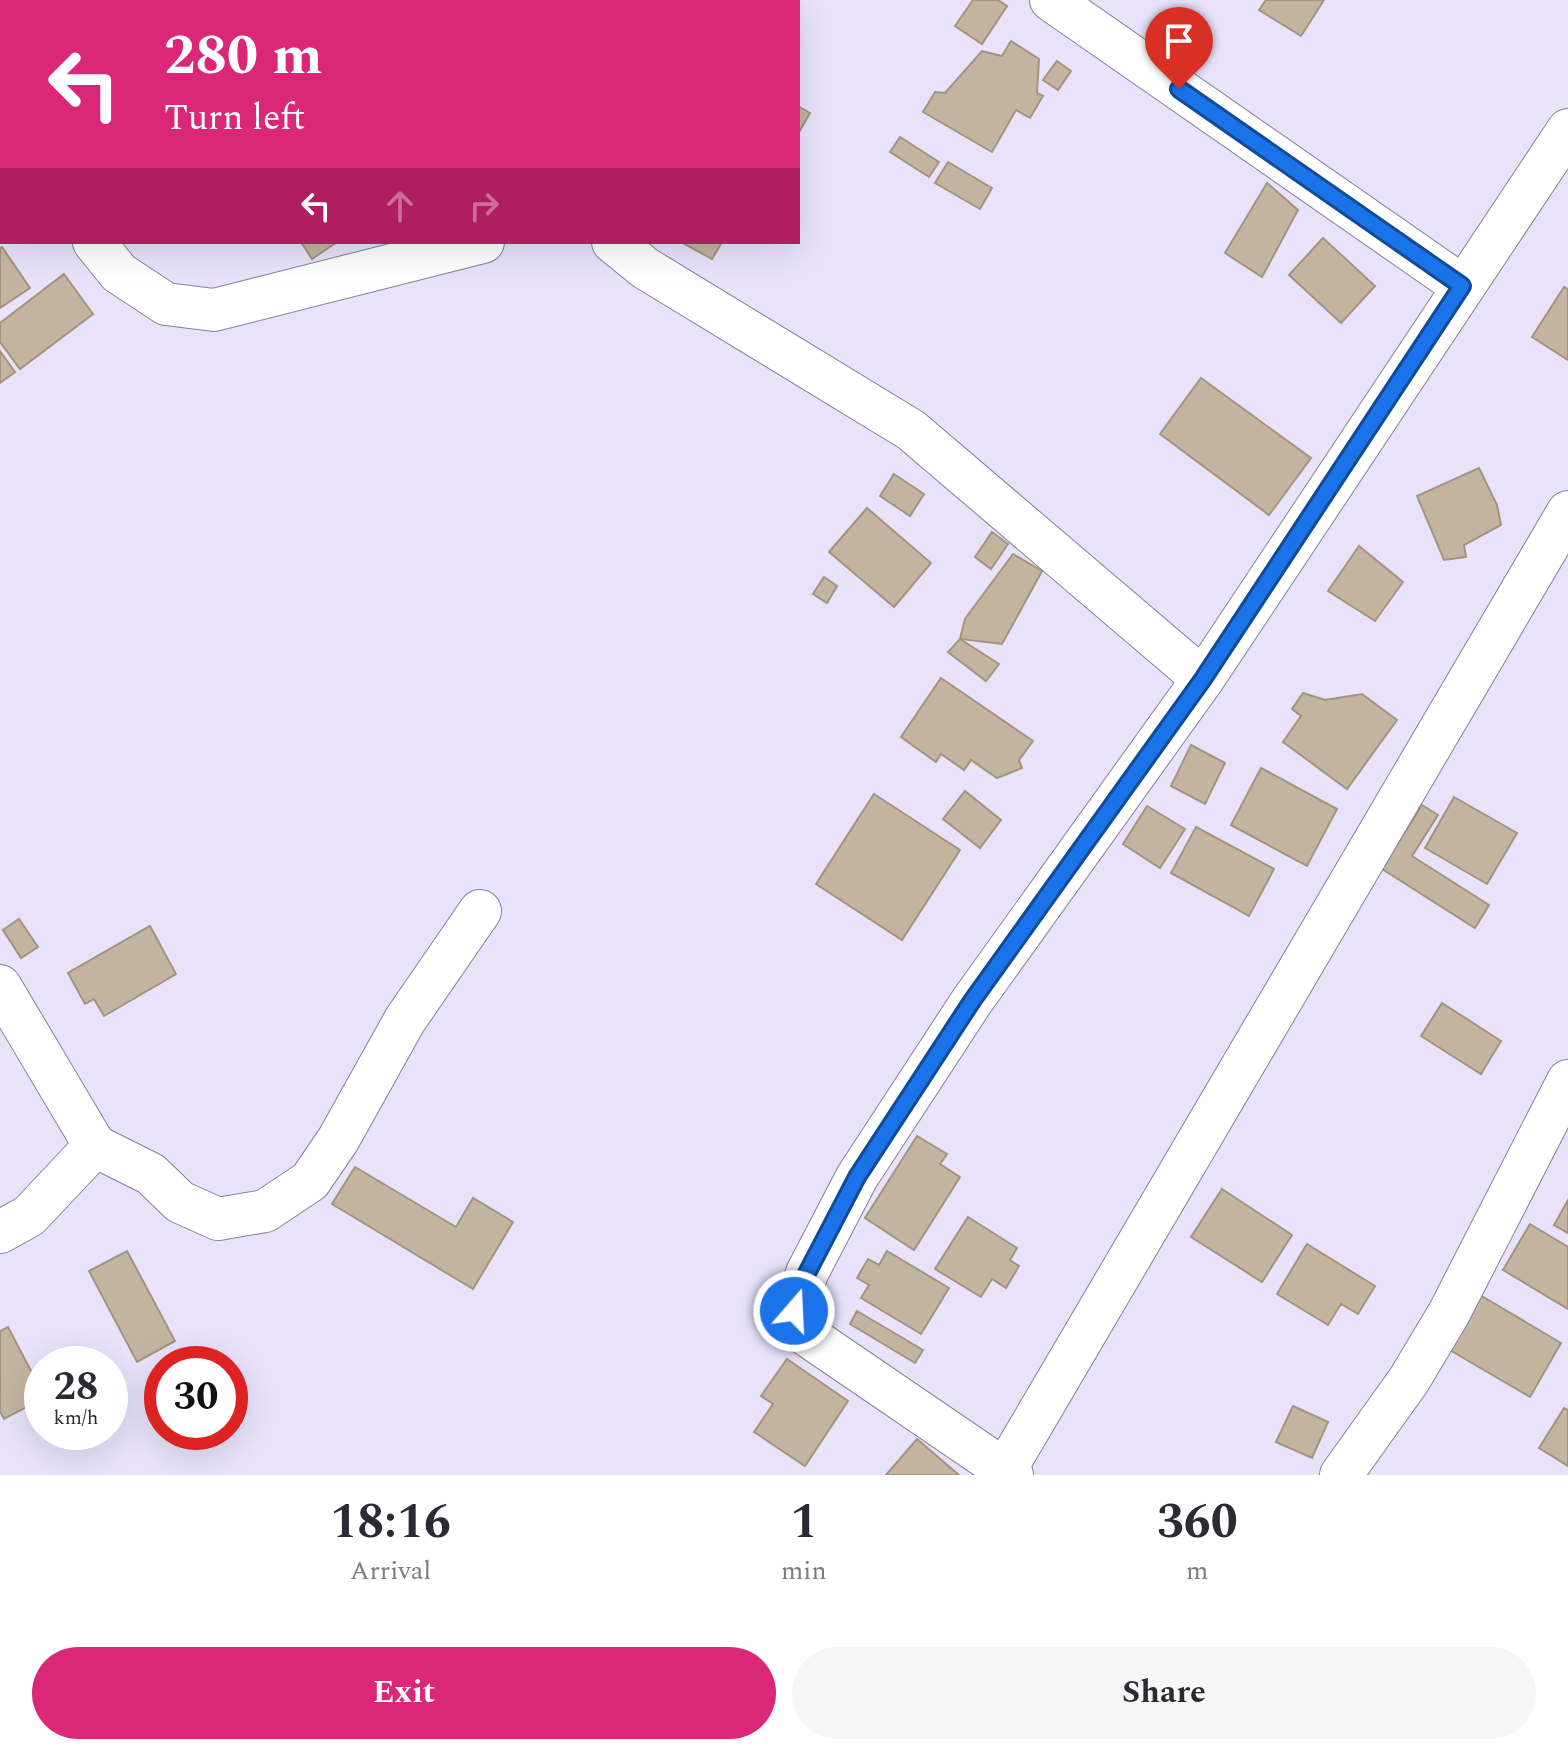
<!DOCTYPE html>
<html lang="en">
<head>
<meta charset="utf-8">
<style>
  body { margin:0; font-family:Spectral,serif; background:#f7f7f7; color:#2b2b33; height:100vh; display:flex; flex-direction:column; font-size:30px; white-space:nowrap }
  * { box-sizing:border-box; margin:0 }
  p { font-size:26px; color:#7c7c81 }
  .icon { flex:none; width:44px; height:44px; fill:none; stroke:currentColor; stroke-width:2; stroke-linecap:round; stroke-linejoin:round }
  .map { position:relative; height:1475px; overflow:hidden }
  .panel { display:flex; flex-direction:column; background:#fff; flex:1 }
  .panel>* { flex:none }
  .top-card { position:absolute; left:0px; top:0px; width:800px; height:244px; box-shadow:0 8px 32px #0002; background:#db2777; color:#fff; overflow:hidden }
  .speed { position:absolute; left:24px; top:1346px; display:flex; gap:16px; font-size:40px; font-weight:700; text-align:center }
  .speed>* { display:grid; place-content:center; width:104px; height:104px; border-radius:50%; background:#fff; box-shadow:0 8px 32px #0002; line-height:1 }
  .speed small { font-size:20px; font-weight:400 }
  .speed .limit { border:12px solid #d22; background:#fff; color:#111 }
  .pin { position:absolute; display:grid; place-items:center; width:68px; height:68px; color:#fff; margin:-82px -34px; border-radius:50% 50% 50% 0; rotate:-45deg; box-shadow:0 0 8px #0007 }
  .pin .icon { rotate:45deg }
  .me { position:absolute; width:88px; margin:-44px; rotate:19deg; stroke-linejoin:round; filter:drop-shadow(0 0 6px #0008) }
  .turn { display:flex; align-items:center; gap:28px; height:168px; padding:0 32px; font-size:36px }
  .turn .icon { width:104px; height:104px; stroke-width:2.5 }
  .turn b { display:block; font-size:56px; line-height:68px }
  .lanes { display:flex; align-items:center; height:76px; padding:0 32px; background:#0003; justify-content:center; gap:40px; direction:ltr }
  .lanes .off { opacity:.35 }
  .eta { display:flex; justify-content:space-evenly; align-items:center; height:136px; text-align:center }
  .eta b { font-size:48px; font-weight:700; line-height:56px }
  .action { display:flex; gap:16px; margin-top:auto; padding:16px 32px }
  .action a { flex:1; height:92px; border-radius:48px; background:#db2777; color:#fff; font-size:32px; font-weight:700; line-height:92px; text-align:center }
  .action a+a { background:#f7f7f7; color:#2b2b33 }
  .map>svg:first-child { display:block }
  .building { fill:#c4b5a1; stroke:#a29480; stroke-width:2 }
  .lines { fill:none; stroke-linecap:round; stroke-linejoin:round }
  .minor-casing { stroke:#858196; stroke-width:44 }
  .minor { stroke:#fff; stroke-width:42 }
  .route-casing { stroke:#114b97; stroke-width:20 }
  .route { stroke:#1a73e8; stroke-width:14 }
</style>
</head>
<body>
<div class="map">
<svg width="1568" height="1475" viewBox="0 0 1568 1475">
  <rect width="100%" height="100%" fill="#e8e3fb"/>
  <g class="building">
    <path d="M 973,0 L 998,0 L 1007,6 L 982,44 L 955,26 Z"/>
    <path d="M 1266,0 L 1324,0 L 1301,36 L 1259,10 Z"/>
    <path d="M 1011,41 L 1039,59 L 1037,93 L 1043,96 L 1030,118 L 1016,110 L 992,152 L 923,112 L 935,92 L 945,93 L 982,51 L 1002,56 Z"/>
    <path d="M 1057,61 L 1071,71 L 1058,90 L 1043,80 Z"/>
    <path d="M 798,106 L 810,113 L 798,134 Z"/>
    <path d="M 900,137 L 939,162 L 929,177 L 890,152 Z"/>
    <path d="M 948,162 L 992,188 L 980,209 L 935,183 Z"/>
    <path d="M 1267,183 L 1298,210 L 1262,277 L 1225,253 Z"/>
    <path d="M 1323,238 L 1375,286 L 1341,323 L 1289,275 Z"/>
    <path d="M 301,242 L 337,242 L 312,259 Z"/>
    <path d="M 681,242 L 722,242 L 712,259 Z"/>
    <path d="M 2,247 L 30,288 L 0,308 L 0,248 Z"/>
    <path d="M 64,274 L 93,314 L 20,369 L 0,342 L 0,323 Z"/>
    <path d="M 1564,287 L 1568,289 L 1568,360 L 1532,337 Z"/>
    <path d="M 0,351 L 15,372 L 0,383 Z"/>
    <path d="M 1201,378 L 1311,458 L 1269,515 L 1160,434 Z"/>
    <path d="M 1479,468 L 1497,505 L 1501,525 L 1464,545 L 1466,557 L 1444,560 L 1417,496 Z"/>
    <path d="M 894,474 L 924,494 L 910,516 L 880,496 Z"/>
    <path d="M 867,508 L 931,563 L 894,607 L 829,552 Z"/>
    <path d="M 992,532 L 1008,544 L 991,569 L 975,557 Z"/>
    <path d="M 1359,546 L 1403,582 L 1375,621 L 1328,591 Z"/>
    <path d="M 1013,554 L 1042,571 L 1002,644 L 960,639 L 965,619 Z"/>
    <path d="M 824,577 L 837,586 L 827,603 L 813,594 Z"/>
    <path d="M 960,639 L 999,664 L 986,681 L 948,652 Z"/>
    <path d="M 941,678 L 1033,741 L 1019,760 L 1022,768 L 997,778 L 971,760 L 964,770 L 941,754 L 936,762 L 901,737 Z"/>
    <path d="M 1303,693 L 1325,700 L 1362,694 L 1397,720 L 1347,789 L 1283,742 L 1301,716 L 1292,709 Z"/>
    <path d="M 1191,745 L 1225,763 L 1205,804 L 1171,786 Z"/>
    <path d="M 1261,768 L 1337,809 L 1307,866 L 1231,825 Z"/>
    <path d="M 965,791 L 1001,820 L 980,848 L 943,819 Z"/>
    <path d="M 874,794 L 960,850 L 902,940 L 816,884 Z"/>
    <path d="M 1454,797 L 1517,833 L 1487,884 L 1425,848 Z"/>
    <path d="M 1422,805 L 1438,815 L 1412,856 L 1489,905 L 1475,928 L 1382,869 Z"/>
    <path d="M 1147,806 L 1185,829 L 1160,868 L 1123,844 Z"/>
    <path d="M 1196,827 L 1274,869 L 1249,916 L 1171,873 Z"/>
    <path d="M 19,919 L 38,947 L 21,958 L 3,930 Z"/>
    <path d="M 150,926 L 176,974 L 104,1016 L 94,999 L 85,1004 L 68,973 Z"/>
    <path d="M 1442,1003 L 1501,1041 L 1481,1074 L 1421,1036 Z"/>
    <path d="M 917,1136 L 947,1154 L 940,1164 L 960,1177 L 914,1250 L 865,1218 Z"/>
    <path d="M 355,1167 L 456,1227 L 473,1198 L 513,1222 L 473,1289 L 332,1204 Z"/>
    <path d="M 1222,1189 L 1292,1235 L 1262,1282 L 1191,1237 Z"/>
    <path d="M 1568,1200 L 1568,1233 L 1554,1225 Z"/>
    <path d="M 968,1217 L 1017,1248 L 1010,1260 L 1019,1266 L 1006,1288 L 992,1279 L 981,1297 L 935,1269 Z"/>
    <path d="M 1530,1224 L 1568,1247 L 1568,1309 L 1503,1270 Z"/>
    <path d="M 1307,1244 L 1375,1286 L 1358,1314 L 1341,1304 L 1328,1325 L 1277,1294 Z"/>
    <path d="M 127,1251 L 175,1341 L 137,1362 L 89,1271 Z"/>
    <path d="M 887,1251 L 949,1288 L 921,1334 L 861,1298 L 869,1285 L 857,1278 L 868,1259 L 879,1265 Z"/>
    <path d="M 1480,1295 L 1561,1343 L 1530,1397 L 1448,1349 Z"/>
    <path d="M 857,1311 L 923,1350 L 915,1363 L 850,1324 Z"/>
    <path d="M 8,1327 L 42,1392 L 42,1399 L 4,1419 L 0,1411 L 0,1331 Z"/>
    <path d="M 787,1359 L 848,1401 L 805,1466 L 754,1432 L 773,1404 L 761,1396 Z"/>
    <path d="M 1293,1406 L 1328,1422 L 1312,1458 L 1276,1442 Z"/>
    <path d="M 1564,1408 L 1568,1410 L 1568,1466 L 1539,1448 Z"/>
    <path d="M 917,1439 L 959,1475 L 886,1475 Z"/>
  </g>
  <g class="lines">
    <g class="minor-casing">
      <g id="minor">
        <path d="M 452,0 L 453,2"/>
        <path d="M 1051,0 L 1462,286"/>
        <path d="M 0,106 L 2,109"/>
        <path d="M 94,242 L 119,273 L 166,304 L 214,310 L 483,242"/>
        <path d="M 613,242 L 645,268 L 911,430 L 1203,679"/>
        <path d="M 0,986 L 95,1146 L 29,1216 L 0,1232"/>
        <path d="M 95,1146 L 151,1174 L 180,1202 L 218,1219 L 265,1211 L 310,1181 L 338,1140 L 405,1020 L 480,911"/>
        <path d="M 1005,1470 L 1568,512"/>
        <path d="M 1012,1475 L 798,1329 L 794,1311 L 807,1273 L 857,1177 L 972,1001 L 1203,679 L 1568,130"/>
        <path d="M 1341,1475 L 1409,1380 L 1449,1313 L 1568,1081"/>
      </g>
    </g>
    <use href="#minor" class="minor"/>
  </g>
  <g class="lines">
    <g class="route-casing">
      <path id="route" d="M 794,1311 L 807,1273 L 857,1177 L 972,1001 L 1203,679 L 1462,286 L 1179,89"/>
    </g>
    <use href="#route" class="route"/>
  </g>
</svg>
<div class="speed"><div>28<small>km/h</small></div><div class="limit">30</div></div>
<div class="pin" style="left:1179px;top:89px;background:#d93025"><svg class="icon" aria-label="arrive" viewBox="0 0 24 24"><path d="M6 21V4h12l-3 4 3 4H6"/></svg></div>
<svg class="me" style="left:794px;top:1311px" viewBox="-20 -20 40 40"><circle r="17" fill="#1a73e8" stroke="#fff" stroke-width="3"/><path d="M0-11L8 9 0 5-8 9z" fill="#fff"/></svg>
<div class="top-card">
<div class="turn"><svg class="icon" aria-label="left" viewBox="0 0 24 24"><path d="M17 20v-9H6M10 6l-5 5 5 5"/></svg><div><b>280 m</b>Turn left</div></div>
<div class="lanes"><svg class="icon" aria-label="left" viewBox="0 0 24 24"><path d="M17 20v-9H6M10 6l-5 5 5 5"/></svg><svg class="icon off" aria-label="ahead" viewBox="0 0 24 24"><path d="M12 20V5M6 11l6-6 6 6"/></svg><svg class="icon off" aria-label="right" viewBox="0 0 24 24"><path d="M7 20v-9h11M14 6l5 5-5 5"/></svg></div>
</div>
</div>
<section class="panel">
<div class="eta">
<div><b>18:16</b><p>Arrival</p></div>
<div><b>1</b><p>min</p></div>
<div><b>360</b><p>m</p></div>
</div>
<div class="action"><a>Exit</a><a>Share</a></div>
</section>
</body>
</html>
